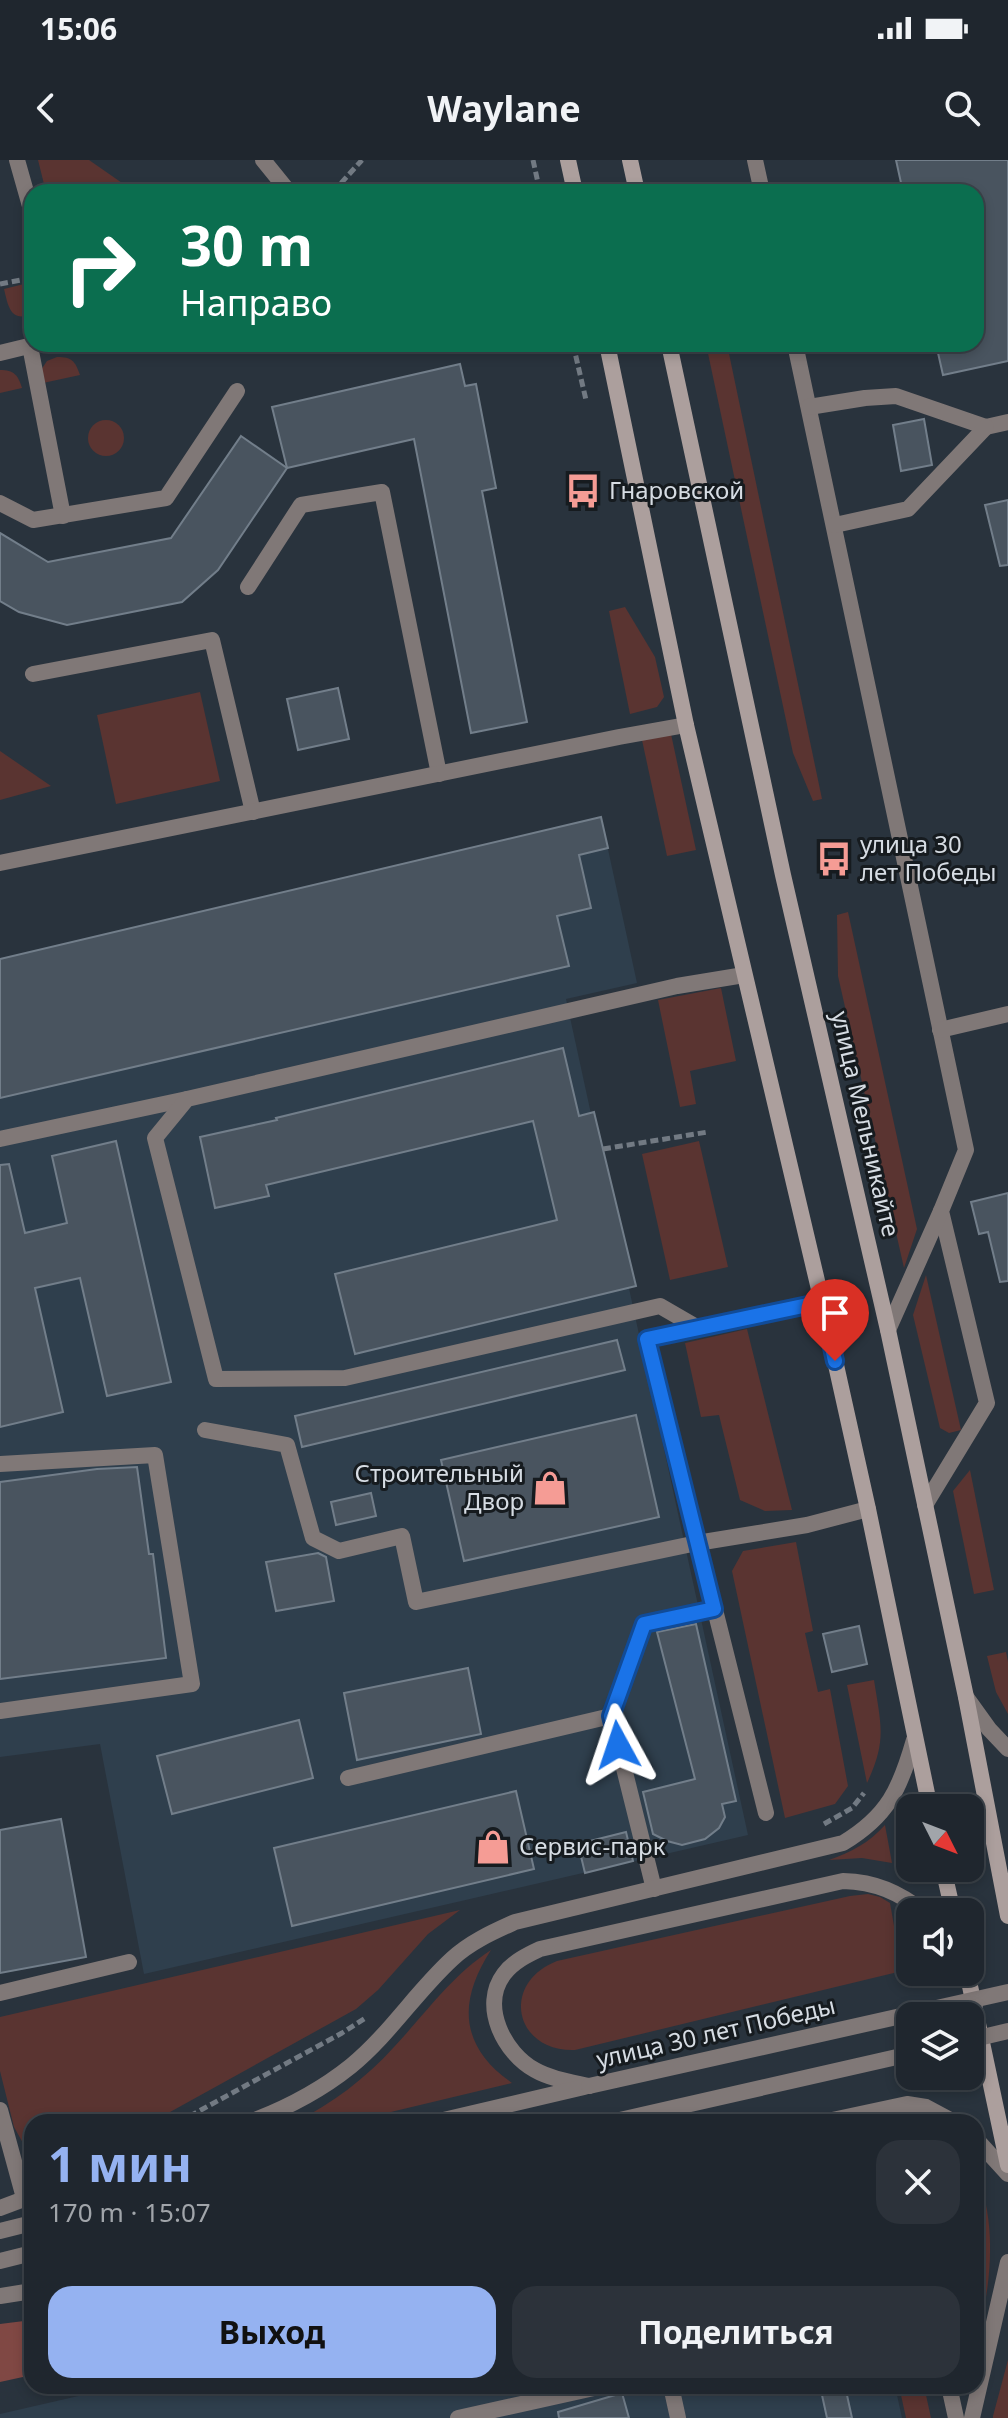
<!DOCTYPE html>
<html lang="ru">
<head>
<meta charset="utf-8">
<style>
  body { margin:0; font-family:"Noto Sans",sans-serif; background:#2c323a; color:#f1f3f6; height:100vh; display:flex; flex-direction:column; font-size:30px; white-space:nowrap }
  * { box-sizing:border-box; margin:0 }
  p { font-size:26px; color:#a1a5aa }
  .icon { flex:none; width:44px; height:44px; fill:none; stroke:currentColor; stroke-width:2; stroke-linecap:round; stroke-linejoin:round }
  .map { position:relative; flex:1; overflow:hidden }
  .sheet { position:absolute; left:24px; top:1954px; width:960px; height:280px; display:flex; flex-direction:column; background:#1f262e; border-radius:24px; box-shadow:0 4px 12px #0003,0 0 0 2px #3c434a }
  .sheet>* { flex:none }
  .top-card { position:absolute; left:24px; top:24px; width:960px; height:168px; border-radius:24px; box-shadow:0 4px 12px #0003,0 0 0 2px #3c434a; background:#0b6e4f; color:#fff; overflow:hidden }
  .needle { width:52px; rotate:132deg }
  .tools { position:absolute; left:896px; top:1634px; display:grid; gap:16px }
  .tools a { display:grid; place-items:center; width:88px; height:88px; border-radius:16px; background:#1f262e; box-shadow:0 4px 12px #0003,0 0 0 2px #3c434a; font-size:40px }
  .pin { position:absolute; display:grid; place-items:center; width:68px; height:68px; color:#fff; margin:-82px -34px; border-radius:50% 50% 50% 0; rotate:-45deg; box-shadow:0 0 8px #0007 }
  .pin .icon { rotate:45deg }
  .me { position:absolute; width:88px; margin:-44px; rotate:355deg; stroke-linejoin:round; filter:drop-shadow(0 0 6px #0008) }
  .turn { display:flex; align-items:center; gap:28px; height:168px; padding:0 24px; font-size:36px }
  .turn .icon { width:104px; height:104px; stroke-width:2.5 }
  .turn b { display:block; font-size:56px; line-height:68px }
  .round { display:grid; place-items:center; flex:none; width:84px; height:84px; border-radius:24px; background:#2c323a }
  .overview { display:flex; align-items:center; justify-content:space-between; height:136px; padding:0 24px }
  h1 { font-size:48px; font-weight:700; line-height:60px; color:#95b2f1 }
  .cta { display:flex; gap:16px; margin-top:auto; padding:16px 24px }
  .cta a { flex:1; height:92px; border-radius:24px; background:#95b2f1; color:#111; font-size:32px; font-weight:700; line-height:92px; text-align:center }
  .cta a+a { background:#2c323a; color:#f1f3f6 }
  .status { display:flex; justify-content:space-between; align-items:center; height:56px; padding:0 40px; background:#1f262e; direction:ltr }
  .status svg { height:22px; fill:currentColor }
  header { display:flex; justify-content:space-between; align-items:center; height:104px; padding:0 24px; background:#1f262e; font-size:36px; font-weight:700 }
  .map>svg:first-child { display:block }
  .built { fill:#2f3f4d }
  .green { fill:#5a3431 }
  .forest { fill:#804844 }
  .building { fill:#49545f; stroke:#727e8a; stroke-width:2 }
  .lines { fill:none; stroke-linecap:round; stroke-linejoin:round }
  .path { stroke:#727a83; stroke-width:5; stroke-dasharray:8 4; stroke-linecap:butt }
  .service { stroke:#807877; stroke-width:16 }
  .tertiary { stroke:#807877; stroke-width:16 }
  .secondary { stroke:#ac9f9d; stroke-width:16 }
  .tertiary-bridge { stroke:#807877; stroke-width:16 }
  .route-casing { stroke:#114b97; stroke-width:20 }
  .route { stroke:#1a73e8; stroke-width:14 }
  .labels { text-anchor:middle; stroke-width:6; stroke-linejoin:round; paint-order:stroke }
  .poi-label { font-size:24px; fill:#d6dce3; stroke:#161b1f; text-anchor:start }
  .street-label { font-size:24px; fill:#d6dce3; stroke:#161b1f }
</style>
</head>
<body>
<div class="status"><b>15:06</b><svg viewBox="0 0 49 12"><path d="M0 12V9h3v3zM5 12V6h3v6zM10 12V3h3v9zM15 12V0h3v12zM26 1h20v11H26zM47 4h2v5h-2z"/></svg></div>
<header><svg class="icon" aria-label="back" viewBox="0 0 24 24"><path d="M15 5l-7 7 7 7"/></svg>Waylane<svg class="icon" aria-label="search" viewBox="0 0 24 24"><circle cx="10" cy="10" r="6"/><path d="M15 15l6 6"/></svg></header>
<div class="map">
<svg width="1008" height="2258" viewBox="0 0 1008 2258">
  <rect width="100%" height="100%" fill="#29333d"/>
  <g class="built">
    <path d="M 601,657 L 637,823 L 566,839 L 748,1675 L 144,1814 L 100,1584 L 0,1597 L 0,799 Z"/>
    <path d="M 122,2226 L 895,2226 L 902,2258 L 0,2258 L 0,2254 Z"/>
  </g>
  <g class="green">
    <path d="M 38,0 L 89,0 L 135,32 L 46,32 Z"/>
    <path d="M 32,122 L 32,154 C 10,163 8,145 4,129 Z"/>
    <path d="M 706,184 L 727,184 L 822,639 L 813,641 L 793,593 Z"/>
    <path d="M 57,197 C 72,197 75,201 80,215 L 43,223 L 41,210 L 47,201 Z"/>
    <path d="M 0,210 C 14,210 18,215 22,228 L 0,233 Z"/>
    <circle cx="106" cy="278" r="18"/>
    <path d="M 625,447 L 655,497 L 664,537 L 657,547 L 630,554 L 609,451 Z"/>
    <path d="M 200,532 L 220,621 L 116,644 L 97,555 Z"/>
    <path d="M 671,574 L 696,690 L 667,696 L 642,580 Z"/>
    <path d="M 0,591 L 51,626 L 0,640 Z"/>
    <path d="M 848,752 L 917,1069 L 904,1108 L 838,816 L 837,755 Z"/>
    <path d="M 721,828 L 736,901 L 690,911 L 696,944 L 680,947 L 658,840 Z"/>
    <path d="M 699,981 L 728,1107 L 670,1120 L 642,994 Z"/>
    <path d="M 926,1115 L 961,1270 L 949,1273 L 940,1268 L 913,1155 Z"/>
    <path d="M 747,1169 L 792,1350 L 765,1351 L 740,1340 L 719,1255 L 701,1257 L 685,1183 Z"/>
    <path d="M 970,1310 L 994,1430 L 974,1434 L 953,1331 Z"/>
    <path d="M 796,1382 L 813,1471 L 805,1473 L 818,1532 L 830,1529 L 848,1626 L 835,1644 L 785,1658 L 732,1411 L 743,1391 Z"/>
    <path d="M 1006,1492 L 1008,1502 L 1008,1554 L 996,1532 L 987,1496 Z"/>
    <path d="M 874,1520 C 881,1565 887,1581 867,1623 L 847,1525 Z"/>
    <path d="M 906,1638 L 910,1655 L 910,1708 L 922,1708 L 924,1717 L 909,1709 L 895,1652 Z"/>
    <path d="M 885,1665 L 892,1703 L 862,1698 L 829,1700 C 851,1692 869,1683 885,1665 Z"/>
    <path d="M 868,1734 L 880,1737 L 890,1743 L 902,1811 L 575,1890 C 514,1892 500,1823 557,1801 L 850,1736 Z"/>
    <path d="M 460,1750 L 428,1774 L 378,1830 L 356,1849 L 152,1962 L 32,1962 L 32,1999 L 14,1967 L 0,1911 L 0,1857 Z"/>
    <path d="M 491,1790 C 458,1841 459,1886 512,1923 L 349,1962 L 295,1962 C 332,1944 366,1918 394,1887 C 426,1853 452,1815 491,1790 Z"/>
    <path d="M 976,2013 C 999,2065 990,2132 976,2185 Z"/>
    <path d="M 1008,2200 L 1008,2258 L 993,2258 L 993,2256 Z"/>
    <path d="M 899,2226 L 924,2226 L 931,2258 L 906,2258 Z"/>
  </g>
  <path class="forest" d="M 32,2160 L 32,2215 L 0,2222 L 0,2164 Z"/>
  <g class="building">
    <path d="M 896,0 L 1008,0 L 1008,201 L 943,215 L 936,184 L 976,184 L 976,32 L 903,32 Z"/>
    <path d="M 460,204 L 465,226 L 476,224 L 496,328 L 482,331 L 527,562 L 471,573 L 414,279 L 287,308 L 272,247 Z"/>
    <path d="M 924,259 L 932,305 L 901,311 L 893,265 Z"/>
    <path d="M 241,276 L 287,308 L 218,410 L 182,442 L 67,465 L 19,452 L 0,441 L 0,373 L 48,402 L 171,378 Z"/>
    <path d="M 1008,340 L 1008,405 L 1000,406 L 985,345 Z"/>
    <path d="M 338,528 L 349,579 L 298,590 L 287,539 Z"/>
    <path d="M 601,657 L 608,688 L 579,695 L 591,748 L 557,756 L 569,806 L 0,938 L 0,799 Z"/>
    <path d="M 563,888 L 579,956 L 594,952 L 636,1126 L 355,1194 L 335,1114 L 557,1060 L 533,961 L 266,1025 L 269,1036 L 215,1048 L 200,977 L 277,960 L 276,958 Z"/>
    <path d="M 116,981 L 171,1222 L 107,1236 L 80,1118 L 35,1128 L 63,1252 L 0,1267 L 0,1005 L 9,1004 L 25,1073 L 67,1063 L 52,996 Z"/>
    <path d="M 1008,1033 L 1008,1121 L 1000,1122 L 988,1072 L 979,1074 L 971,1042 Z"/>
    <path d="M 617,1180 L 625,1210 L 302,1287 L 295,1256 Z"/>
    <path d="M 636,1255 L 659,1357 L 464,1401 L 441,1300 Z"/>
    <path d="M 137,1307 L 149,1394 L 153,1394 L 166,1498 L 0,1519 L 0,1322 L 97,1309 Z"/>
    <path d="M 371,1333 L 376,1356 L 336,1365 L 331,1342 Z"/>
    <path d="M 318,1393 L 326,1397 L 334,1441 L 276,1451 L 266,1402 Z"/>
    <path d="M 696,1464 L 736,1641 L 722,1644 L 725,1657 L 719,1668 L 705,1679 L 682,1685 L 667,1681 L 653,1674 L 643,1632 L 695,1619 L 657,1472 Z"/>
    <path d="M 859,1466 L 867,1504 L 832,1512 L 823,1474 Z"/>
    <path d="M 468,1508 L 481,1574 L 357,1600 L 344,1533 Z"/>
    <path d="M 299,1560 L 313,1618 L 172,1654 L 157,1596 Z"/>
    <path d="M 516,1631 L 534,1709 L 292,1766 L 274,1688 Z"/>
    <path d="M 61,1659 L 86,1797 L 0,1813 L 0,1670 Z"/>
    <path d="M 626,1672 L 633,1701 L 585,1713 L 578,1684 Z"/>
    <path d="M 820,2226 L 845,2226 L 852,2258 L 827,2258 Z"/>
    <path d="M 622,2233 L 629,2258 L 559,2258 L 558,2252 Z"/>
  </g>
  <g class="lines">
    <g class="path">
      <path d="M 533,0 L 540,32"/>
      <path d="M 699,27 L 700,32"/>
      <path d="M 333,32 L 362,0"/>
      <path d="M 0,124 L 32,118"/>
      <path d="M 573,184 L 586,240"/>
      <path d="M 603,989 L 708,972"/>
      <path d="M 824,1664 L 852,1648 L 864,1633"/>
      <path d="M 179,1962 L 342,1873 L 367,1857"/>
    </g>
    <g class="service">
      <path d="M 17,0 L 32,53"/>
      <path d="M 263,0 L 289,32"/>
      <path d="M 755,0 L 762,32"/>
      <path d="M 795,184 L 966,990 L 941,1051 L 987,1243 L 925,1345"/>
      <path d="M 30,186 L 63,356"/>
      <path d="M 809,247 L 865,238 L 896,236 L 986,267 L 1008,262"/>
      <path d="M 0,343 L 33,360 L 166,338 L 237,231"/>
      <path d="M 835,365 L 908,349 L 986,267"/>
      <path d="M 248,427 L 301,345 L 382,332 L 439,614"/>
      <path d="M 33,514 L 212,480 L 253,652"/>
      <path d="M 0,703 L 619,577 L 686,565"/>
      <path d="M 940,870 L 1008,854"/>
      <path d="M 0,979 L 187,939"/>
      <path d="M 698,1168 L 660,1146 L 345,1218 L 216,1219 L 155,978 L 187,939 L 677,826 L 744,815"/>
      <path d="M 888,1170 L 941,1051"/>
      <path d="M 205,1270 L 287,1285 L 313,1378 L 339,1391 L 402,1376 L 416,1442 L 697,1383 L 807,1365 L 868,1349"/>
      <path d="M 0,1304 L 155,1295 L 192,1524 L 0,1551"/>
      <path d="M 611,1556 L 644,1464 L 714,1449"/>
      <path d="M 348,1618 L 611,1556 L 654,1729"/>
      <path d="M 766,1653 L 647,1179 L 822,1142"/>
      <path d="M 0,1833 L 129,1802"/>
      <path d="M 0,1950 L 24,2038"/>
      <path d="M 671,2226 L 678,2258"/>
      <path d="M 458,2258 L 603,2226"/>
    </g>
    <g class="tertiary">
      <path d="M 0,193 L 37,184"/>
      <path d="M 966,1537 L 989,1569 L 1008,1589"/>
      <path d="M 589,1926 C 571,1922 551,1919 535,1910 C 504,1893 480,1846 504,1814 C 513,1802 527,1795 540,1789 L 843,1721 C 876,1722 898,1732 924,1752"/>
      <path d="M 250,1962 C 287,1948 320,1931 351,1906 C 389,1875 416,1832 452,1799 C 470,1782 493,1772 515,1762 L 843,1683 C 888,1656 900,1629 914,1580"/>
      <path d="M 435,1962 L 584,1927"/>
      <path d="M 611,1962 L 910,1894"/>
      <path d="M 823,1962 L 907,1944 L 926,1947 L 954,1962"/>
      <path d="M 976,1979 L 1008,2014"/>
      <path d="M 0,2048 L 32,2036"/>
      <path d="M 0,2071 L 32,2063"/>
      <path d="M 0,2101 L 32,2093"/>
      <path d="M 0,2136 L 32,2131"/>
      <path d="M 949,2226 L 956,2258"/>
      <path d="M 972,2258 L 1008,2102"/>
    </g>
    <g class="secondary">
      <path d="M 568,0 L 575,32"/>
      <path d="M 630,0 L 637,32"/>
      <path d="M 607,184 L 686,565 L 822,1142 L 868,1349 L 930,1648"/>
      <path d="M 669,184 L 783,715 L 888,1170 L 966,1537 L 1008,1756"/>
      <path d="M 943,1708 L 953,1752"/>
      <path d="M 967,1812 L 1008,2005"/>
    </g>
    <g class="tertiary-bridge">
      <path d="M 970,1880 L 1008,1871"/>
      <path d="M 589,1926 L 1008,1832"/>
    </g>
  </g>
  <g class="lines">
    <g class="route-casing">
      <path id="route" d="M 618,1585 L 611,1556 L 644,1464 L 714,1449 L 647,1179 L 822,1142 L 835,1201"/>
    </g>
    <use href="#route" class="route"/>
  </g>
  <defs>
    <g id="bus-bare" transform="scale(2.76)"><path d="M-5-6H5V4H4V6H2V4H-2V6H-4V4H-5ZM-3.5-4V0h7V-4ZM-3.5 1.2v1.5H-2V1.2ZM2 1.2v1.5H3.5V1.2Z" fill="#f59c95" stroke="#161b1f" stroke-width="2.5" paint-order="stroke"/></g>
    <g id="shop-bare" transform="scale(2.76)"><path d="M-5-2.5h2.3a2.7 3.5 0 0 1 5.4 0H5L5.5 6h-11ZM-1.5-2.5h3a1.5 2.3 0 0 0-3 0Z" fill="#f59c95" stroke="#161b1f" stroke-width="2.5" paint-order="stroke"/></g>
  </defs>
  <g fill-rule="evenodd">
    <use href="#bus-bare" x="583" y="331"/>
    <use href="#bus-bare" x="834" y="699"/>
    <use href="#shop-bare" x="550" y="1328"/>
    <use href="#shop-bare" x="493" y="1687"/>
  </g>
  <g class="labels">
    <g class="poi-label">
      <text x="609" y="339">Гнаровской</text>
      <text x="860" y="693">улица 30<tspan x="860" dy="28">лет Победы</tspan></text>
      <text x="524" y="1322" text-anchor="end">Строительный<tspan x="524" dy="28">Двор</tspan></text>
      <text x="519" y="1695">Сервис-парк</text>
    </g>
    <g class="street-label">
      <text transform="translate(865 964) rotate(77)" y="8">улица Мельникайте</text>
      <text transform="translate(716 1873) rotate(-13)" y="8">улица 30 лет Победы</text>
    </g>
  </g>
</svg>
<div class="tools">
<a><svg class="needle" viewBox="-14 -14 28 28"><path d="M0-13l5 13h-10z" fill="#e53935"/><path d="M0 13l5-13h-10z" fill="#a1a5aa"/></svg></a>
<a><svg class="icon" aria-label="sound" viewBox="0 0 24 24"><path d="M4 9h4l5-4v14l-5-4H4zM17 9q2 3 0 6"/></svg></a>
<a><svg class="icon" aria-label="layers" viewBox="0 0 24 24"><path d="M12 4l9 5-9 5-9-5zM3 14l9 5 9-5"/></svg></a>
</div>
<div class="pin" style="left:835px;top:1201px;background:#d93025"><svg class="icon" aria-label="arrive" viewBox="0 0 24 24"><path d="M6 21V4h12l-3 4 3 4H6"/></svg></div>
<svg class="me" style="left:618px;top:1585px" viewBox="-20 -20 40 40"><path d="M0-17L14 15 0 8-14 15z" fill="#1a73e8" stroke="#fff" stroke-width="4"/></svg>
<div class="top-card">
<div class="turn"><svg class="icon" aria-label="right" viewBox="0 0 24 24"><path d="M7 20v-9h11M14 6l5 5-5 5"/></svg><div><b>30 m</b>Направо</div></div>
</div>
<section class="sheet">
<div class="overview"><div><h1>1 мин</h1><p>170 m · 15:07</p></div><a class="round"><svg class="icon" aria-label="close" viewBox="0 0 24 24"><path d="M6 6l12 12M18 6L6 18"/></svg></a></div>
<div class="cta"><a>Выход</a><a>Поделиться</a></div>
</section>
</div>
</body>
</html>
